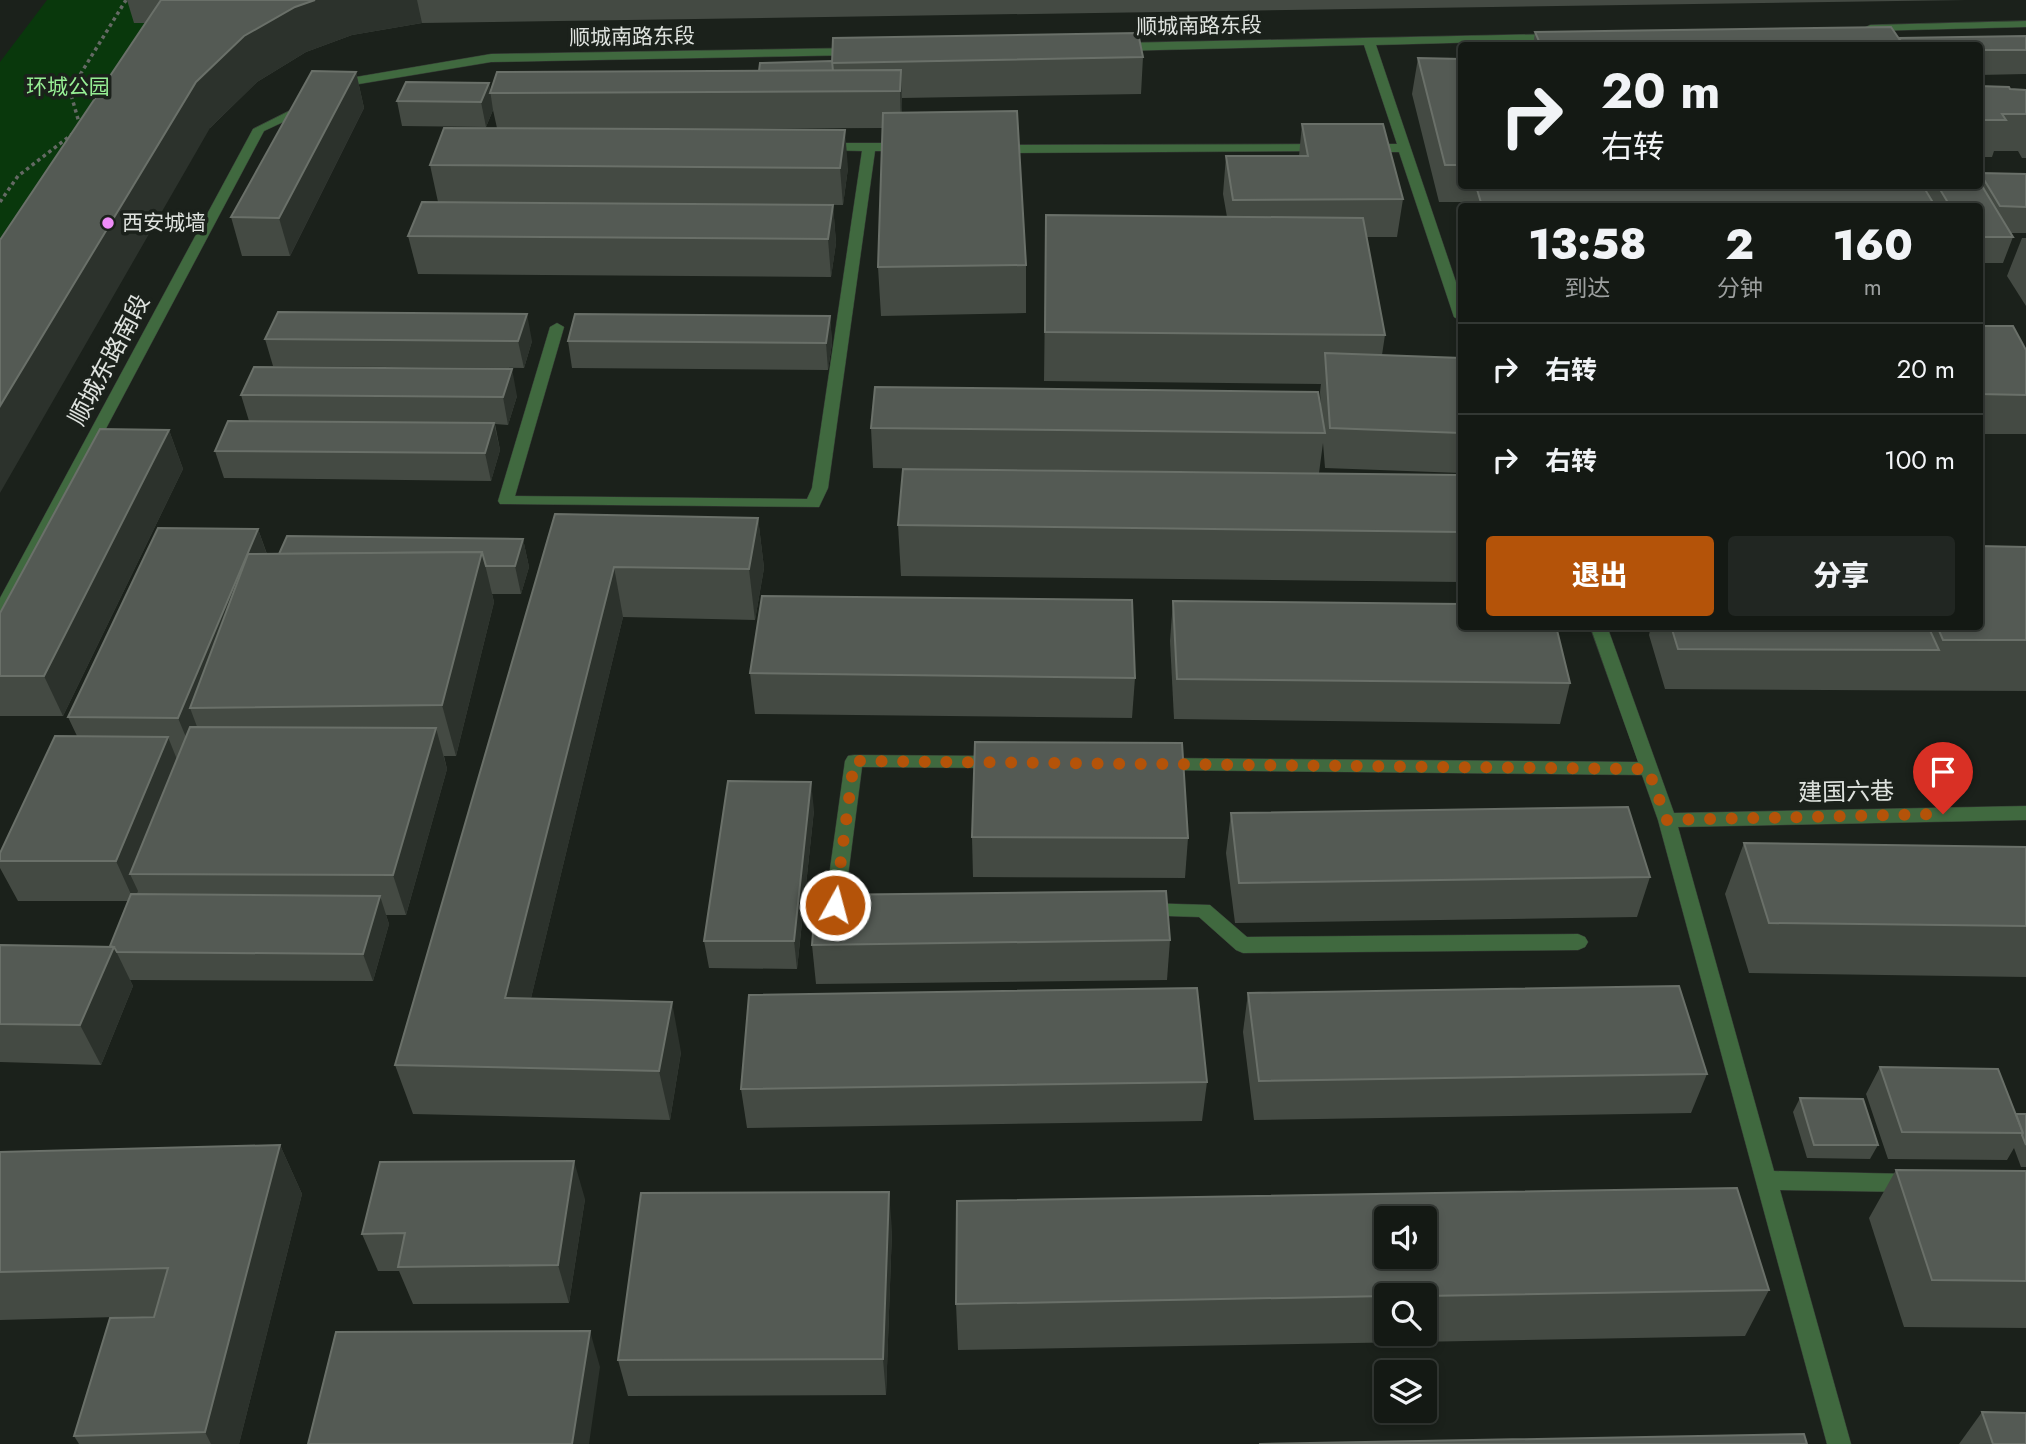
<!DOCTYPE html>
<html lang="zh">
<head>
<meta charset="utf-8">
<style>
  body { margin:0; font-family:Jost,"Noto Sans SC",sans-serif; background:#212622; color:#f1f3f6; height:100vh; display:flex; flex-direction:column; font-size:26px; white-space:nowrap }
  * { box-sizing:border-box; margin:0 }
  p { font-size:23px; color:#9da0a0 }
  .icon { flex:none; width:38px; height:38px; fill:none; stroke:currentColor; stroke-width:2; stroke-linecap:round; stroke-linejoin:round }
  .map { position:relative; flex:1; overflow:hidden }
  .side { position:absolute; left:1458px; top:203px; width:525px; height:427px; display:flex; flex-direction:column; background:#141914; border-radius:7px; box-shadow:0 4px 10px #0003,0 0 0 2px #333834 }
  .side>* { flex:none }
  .guide { position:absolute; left:1458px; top:42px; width:525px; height:147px; border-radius:7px; box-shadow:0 4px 10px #0003,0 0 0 2px #333834; background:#141914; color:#f1f3f6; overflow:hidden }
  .controls { position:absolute; left:1374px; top:1206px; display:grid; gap:14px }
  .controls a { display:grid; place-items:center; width:63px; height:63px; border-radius:7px; background:#141914; box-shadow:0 4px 10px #0003,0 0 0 2px #333834; font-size:35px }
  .pin { position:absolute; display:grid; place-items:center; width:60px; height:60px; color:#fff; margin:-72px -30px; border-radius:50% 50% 50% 0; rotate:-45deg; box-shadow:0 0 7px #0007 }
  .pin .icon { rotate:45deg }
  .me { position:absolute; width:77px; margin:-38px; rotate:7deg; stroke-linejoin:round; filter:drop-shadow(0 0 5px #0008) }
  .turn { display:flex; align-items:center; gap:24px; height:147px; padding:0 28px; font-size:32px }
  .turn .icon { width:91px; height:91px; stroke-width:2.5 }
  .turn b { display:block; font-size:49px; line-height:60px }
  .eta { display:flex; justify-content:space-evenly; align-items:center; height:119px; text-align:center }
  .eta b { font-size:42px; font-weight:800; line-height:49px }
  .cta { display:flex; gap:14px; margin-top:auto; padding:14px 28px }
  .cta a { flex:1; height:80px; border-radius:7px; background:#b45309; color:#fff; font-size:28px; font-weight:800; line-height:80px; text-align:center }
  .cta a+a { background:#212622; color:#f1f3f6 }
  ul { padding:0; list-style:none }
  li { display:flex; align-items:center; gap:21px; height:91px; padding:0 28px; border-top:2px solid #333834 }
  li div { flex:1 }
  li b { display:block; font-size:26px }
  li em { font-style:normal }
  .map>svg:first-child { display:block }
  .green { fill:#09380c }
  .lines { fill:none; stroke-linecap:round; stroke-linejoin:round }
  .minor-casing { stroke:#363c36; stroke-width:1 }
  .path { stroke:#646964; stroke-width:3.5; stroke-dasharray:3.5 3.5; stroke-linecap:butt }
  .minor { fill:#40693f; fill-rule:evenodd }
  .wall { fill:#444a43; fill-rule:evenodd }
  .shaded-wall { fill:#2c322c }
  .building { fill:#545a54; stroke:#6a7069; stroke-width:2; fill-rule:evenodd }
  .route { stroke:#b45309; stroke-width:12; stroke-dasharray:0 21.6 }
  .poi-dot { fill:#ee8cf8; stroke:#1b211b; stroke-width:2.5 }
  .labels { text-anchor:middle; stroke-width:7; stroke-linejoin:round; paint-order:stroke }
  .far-street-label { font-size:21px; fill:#dfe3df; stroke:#1b211b }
  .far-park-label { font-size:21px; fill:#96ee94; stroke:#1b211b }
  .far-poi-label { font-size:21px; fill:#dfe3df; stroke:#1b211b; text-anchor:start }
  .street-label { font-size:24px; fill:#dfe3df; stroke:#1b211b }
</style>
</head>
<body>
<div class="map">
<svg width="2026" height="1444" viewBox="0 0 2026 1444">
  <rect width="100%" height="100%" fill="#1b211b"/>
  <path class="green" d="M 47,0 L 148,0 L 190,22 L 0,319 L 0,62 Z"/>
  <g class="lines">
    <g class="minor-casing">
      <g id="minor">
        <path d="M 2026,21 L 2026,27 L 1870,31 L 1864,28 L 1870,25 Z"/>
        <path d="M 1556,34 L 1562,38 L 1560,40 L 1376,45 L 1461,297 L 1461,321 L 1454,317 L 1399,152 L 1366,152 L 1360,148 L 1366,144 L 1397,144 L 1364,45 L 1118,51 L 1112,47 L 1118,43 Z"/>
        <path d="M 856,48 L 862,52 L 860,55 L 491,62 L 359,84 L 338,94 L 332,90 L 356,77 L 491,54 Z"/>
        <path d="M 307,102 L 311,103 L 311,109 L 264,131 L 8,613 L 0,619 L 0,598 L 253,129 Z"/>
        <path d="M 823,143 L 904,143 L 910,147 L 904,151 L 875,151 L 828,488 L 819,507 L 500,504 L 498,501 L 550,327 L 557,323 L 564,327 L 515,496 L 807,499 L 812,488 L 862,151 L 819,150 L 819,144 Z"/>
        <path d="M 1324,144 L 1328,145 L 1328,151 L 998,153 L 992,149 L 998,145 Z"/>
        <path d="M 1590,626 L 1607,626 L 1674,813 L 2026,806 L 2026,820 L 1678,827 L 1774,1171 L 1910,1174 L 1918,1176 L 1921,1183 L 1918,1190 L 1910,1192 L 1780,1190 L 1851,1444 L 1827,1444 L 1658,820 L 1642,775 L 1162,770 L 1156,769 L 1153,764 L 1156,759 L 1162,758 L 1638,762 Z"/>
        <path d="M 854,755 L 998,756 L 1004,757 L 1007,762 L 1004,767 L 998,768 L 862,767 L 845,899 L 853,901 L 856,906 L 853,911 L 846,913 L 828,910 L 825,905 L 845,761 L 848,756 Z"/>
        <path d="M 1144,903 L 1210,905 L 1247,937 L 1578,934 L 1585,937 L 1588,942 L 1585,947 L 1578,950 L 1243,953 L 1236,950 L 1199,917 L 1137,915 L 1134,910 L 1137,905 Z"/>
      </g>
    </g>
    <g class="path">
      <path d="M 80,126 L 70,91 L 126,0"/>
      <path d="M 0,202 L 18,176 L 75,132"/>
    </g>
    <use href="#minor" class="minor"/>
  </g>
  <g class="wall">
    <path d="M 127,0 L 1966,0 L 422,23 L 352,35 L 306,52 L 257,82 L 210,128 L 146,23 L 134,23 Z"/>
    <path d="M 1535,32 L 1899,38 L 2026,36 L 2026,74 L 1979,75 L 1979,46 L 1533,46 Z"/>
    <path d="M 1143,57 L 1141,94 L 902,98 L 902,113 L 1026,265 L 1026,313 L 881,316 L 878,267 L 883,128 L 601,129 L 848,168 L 843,205 L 438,202 L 430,165 L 497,128 L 493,110 L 486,127 L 402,126 L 397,101 L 489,83 L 490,91 L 759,71 L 760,63 Z"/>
    <path d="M 1418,58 L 1461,59 L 1461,186 L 1979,186 L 1980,173 L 2026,174 L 2026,233 L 2011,233 L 2013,237 L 2003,263 L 1979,263 L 1979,206 L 1465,206 L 1465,202 L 1439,202 L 1412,94 Z"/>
    <path d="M 356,72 L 364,108 L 290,256 L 242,256 L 231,217 Z"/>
    <path d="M 1979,86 L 2010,89 L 2026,90 L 2026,158 L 2022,158 L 2018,151 L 1994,151 L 1992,157 L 1979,157 Z"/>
    <path d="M 1302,124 L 1403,199 L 1397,237 L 1366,237 L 1385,335 L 1382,355 L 1461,363 L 1461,473 L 1325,468 L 1323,443 L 1319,473 L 873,468 L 871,428 L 1321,408 L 1320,392 L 1321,384 L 1044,381 L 1046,215 L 1227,217 L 1223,194 L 1226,156 L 1299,156 Z"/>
    <path d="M 833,205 L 836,243 L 831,277 L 418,274 L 408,236 Z"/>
    <path d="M 2022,238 L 2026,238 L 2026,306 L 2007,276 Z"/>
    <path d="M 830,316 L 832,343 L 828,370 L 572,368 L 568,341 Z"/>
    <path d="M 1979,326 L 2026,350 L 2026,434 L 1979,434 Z"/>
    <path d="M 265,339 L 532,341 L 524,368 L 273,366 Z"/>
    <path d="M 241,395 L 517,396 L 508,425 L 495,424 L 500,450 L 491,481 L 224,478 L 215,451 L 249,421 Z"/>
    <path d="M 169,430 L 183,469 L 63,716 L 0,716 L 0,613 Z"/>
    <path d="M 1461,475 L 1461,582 L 901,576 L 898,525 Z"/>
    <path d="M 555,514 L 758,518 L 764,568 L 755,620 L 623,617 L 531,998 L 681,1052 L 670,1120 L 413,1114 L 395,1065 Z"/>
    <path d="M 258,529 L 267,554 L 523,539 L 529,567 L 521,594 L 492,594 L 494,602 L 456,756 L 444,756 L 447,769 L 406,915 L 386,915 L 389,924 L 373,981 L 130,980 L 133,986 L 101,1065 L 0,1062 L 0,945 L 110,946 L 129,901 L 18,901 L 0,868 L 0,853 L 77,736 L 68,717 Z"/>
    <path d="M 2026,547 L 2026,691 L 1665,689 L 1649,635 L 1651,626 L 1979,626 Z"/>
    <path d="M 1173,601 L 1570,683 L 1560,724 L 1174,719 L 1170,641 Z"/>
    <path d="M 750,673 L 1135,678 L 1132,718 L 755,714 Z"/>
    <path d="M 814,810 L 797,969 L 709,968 L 704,941 Z"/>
    <path d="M 1231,813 L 1650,877 L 1637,917 L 1235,923 L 1226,853 Z"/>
    <path d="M 972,837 L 1188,838 L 1185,878 L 973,877 Z"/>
    <path d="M 1744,843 L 2026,847 L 2026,977 L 1749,973 L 1725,894 Z"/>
    <path d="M 1170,940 L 1167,980 L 816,984 L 812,945 Z"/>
    <path d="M 1248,993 L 1707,1074 L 1691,1113 L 1254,1120 L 1243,1032 Z"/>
    <path d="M 1880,1067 L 2016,1114 L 2026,1114 L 2026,1167 L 2021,1167 L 2014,1148 L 2007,1160 L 1888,1159 L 1866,1094 Z"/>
    <path d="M 1207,1082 L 1202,1121 L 747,1128 L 741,1089 Z"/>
    <path d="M 1800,1098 L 1878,1145 L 1870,1159 L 1807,1158 L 1793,1112 Z"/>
    <path d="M 280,1145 L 302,1194 L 239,1444 L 79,1444 L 74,1436 L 155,1316 L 0,1320 L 0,1152 Z"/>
    <path d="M 1896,1170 L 2026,1171 L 2026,1328 L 1904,1327 L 1869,1218 Z"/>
    <path d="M 1737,1188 L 1769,1290 L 1745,1336 L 958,1350 L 956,1304 L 957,1201 ZM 1386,1218 L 1424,1218 L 1424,1256 L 1386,1256 ZM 1386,1295 L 1424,1295 L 1424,1334 L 1386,1334 Z"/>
    <path d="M 585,1199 L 569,1303 L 413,1304 L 399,1271 L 378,1271 L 362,1234 Z"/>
    <path d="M 892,1230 L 886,1395 L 628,1396 L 618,1360 Z"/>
    <path d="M 1982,1412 L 2026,1444 L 1959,1444 Z"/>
  </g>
  <g class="shaded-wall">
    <path d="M 315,0 L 417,0 L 422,23 L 352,35 L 306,52 L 257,82 L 210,128 L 0,493 L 0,406 L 196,82 L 244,36 L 295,7 Z"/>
    <path d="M 901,70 L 902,107 L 901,128 L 900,91 Z"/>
    <path d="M 356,72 L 364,108 L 290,256 L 279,218 Z"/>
    <path d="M 489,83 L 493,110 L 486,127 L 481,102 Z"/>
    <path d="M 845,130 L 848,168 L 843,205 L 840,168 Z"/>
    <path d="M 833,205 L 836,243 L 831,277 L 828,239 Z"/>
    <path d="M 527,314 L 532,341 L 524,368 L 518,341 Z"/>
    <path d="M 830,316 L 832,343 L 828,370 L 826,343 Z"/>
    <path d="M 512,369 L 517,396 L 508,425 L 503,397 Z"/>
    <path d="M 494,423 L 500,450 L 491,481 L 485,453 Z"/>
    <path d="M 169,430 L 183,469 L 63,716 L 44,676 Z"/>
    <path d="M 758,518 L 764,568 L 755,620 L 749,569 Z"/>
    <path d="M 258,529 L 272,569 L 190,708 L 202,740 L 195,759 L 178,718 Z"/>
    <path d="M 523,539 L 529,567 L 521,594 L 515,566 Z"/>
    <path d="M 482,552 L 494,602 L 456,756 L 442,705 Z"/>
    <path d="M 614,567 L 623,617 L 519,1048 L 505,998 Z"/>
    <path d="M 436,728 L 447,769 L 406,915 L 393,875 Z"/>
    <path d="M 168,737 L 184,777 L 130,874 L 138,891 L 134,901 L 116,861 Z"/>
    <path d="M 811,782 L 814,810 L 797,969 L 794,941 Z"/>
    <path d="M 380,896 L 389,924 L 373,981 L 363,954 Z"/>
    <path d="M 114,947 L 133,986 L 101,1065 L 80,1025 Z"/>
    <path d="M 672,1002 L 681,1052 L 670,1120 L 659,1071 Z"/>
    <path d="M 280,1145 L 302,1194 L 239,1444 L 211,1444 L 205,1432 Z"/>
    <path d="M 574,1161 L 585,1199 L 569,1303 L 558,1265 Z"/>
    <path d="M 889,1192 L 892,1230 L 886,1395 L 883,1359 Z"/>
    <path d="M 590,1331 L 600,1367 L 589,1444 L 572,1444 Z"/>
  </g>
  <g class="building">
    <path d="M 161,0 L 315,0 L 295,7 L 244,36 L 196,82 L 0,406 L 0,240 Z"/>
    <path d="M 1891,27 L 1904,46 L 1541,46 L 1535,32 Z"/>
    <path d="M 1138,33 L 1143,57 L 832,63 L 833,38 Z"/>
    <path d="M 2026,36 L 2026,50 L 1979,50 L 1979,46 L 1904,46 L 1899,38 Z"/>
    <path d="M 1418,58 L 1461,59 L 1461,165 L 1445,165 Z"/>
    <path d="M 832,61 L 833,71 L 759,71 L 760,63 Z"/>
    <path d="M 901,70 L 900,91 L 490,93 L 497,72 Z"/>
    <path d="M 312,71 L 356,72 L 279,218 L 231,217 Z"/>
    <path d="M 406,82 L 489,83 L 481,102 L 397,101 Z"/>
    <path d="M 1979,86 L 2009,87 L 2010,89 L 2026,90 L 2026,114 L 2002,114 L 2006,120 L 1979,120 Z"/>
    <path d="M 1017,111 L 1026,265 L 878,267 L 883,113 Z"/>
    <path d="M 1302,124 L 1383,124 L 1403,199 L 1233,200 L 1226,156 L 1308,156 Z"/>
    <path d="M 444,128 L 845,130 L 840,168 L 430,165 Z"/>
    <path d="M 1980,173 L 2026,174 L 2026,207 L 2000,206 Z"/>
    <path d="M 1979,181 L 2013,237 L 1979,237 L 1979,206 L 1950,206 L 1938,186 L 1979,186 Z"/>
    <path d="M 1476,186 L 1923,186 L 1935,206 L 1482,206 Z"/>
    <path d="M 422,202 L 833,205 L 828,239 L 408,236 Z"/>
    <path d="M 1046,215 L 1363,218 L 1385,335 L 1045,332 Z"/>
    <path d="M 278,312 L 527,314 L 518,341 L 265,339 Z"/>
    <path d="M 575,314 L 830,316 L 826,343 L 568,341 Z"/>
    <path d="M 1979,326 L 2013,326 L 2026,350 L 2026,395 L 1979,394 Z"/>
    <path d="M 1325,353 L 1461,358 L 1461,433 L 1330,428 Z"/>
    <path d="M 254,367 L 512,369 L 503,397 L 241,395 Z"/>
    <path d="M 875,387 L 1318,392 L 1325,433 L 871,428 Z"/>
    <path d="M 228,421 L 494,423 L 485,453 L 215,451 Z"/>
    <path d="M 100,429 L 169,430 L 44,676 L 0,676 L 0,613 Z"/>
    <path d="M 903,469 L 1461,475 L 1461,532 L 898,525 Z"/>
    <path d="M 555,514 L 758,518 L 749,569 L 614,567 L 505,998 L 672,1002 L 659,1071 L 395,1065 Z"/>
    <path d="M 158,528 L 258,529 L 178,718 L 68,717 Z"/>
    <path d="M 287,536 L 523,539 L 515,566 L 486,566 L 482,552 L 279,554 Z"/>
    <path d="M 1979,546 L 2026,547 L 2026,640 L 1943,640 L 1937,626 L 1979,626 Z"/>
    <path d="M 482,552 L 442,705 L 190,708 L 248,554 Z"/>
    <path d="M 762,596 L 1132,600 L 1135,678 L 750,673 Z"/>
    <path d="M 1173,601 L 1461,604 L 1461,626 L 1556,626 L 1570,683 L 1177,679 Z"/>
    <path d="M 1671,626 L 1928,626 L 1939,650 L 1678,649 Z"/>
    <path d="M 190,727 L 436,728 L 393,875 L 130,874 Z"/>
    <path d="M 55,736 L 168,737 L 116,861 L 0,861 L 0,853 Z"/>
    <path d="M 975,742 L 1182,743 L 1188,838 L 972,837 Z"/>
    <path d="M 728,781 L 811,782 L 794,941 L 704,941 Z"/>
    <path d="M 1628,807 L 1650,877 L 1239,883 L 1231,813 Z"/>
    <path d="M 1744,843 L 2026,847 L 2026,926 L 1769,923 Z"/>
    <path d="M 1166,891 L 1170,940 L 812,945 L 816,895 Z"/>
    <path d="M 131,894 L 380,896 L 363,954 L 117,952 L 114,947 L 110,946 Z"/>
    <path d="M 0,945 L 114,947 L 80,1025 L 0,1024 Z"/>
    <path d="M 1679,986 L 1707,1074 L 1259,1081 L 1248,993 Z"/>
    <path d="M 1197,988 L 1207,1082 L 741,1089 L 749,995 Z"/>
    <path d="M 1880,1067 L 1998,1069 L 2023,1133 L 1902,1132 Z"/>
    <path d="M 1800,1098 L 1863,1099 L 1878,1145 L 1814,1145 Z"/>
    <path d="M 2016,1114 L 2026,1114 L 2026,1145 L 2022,1135 L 2023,1133 Z"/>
    <path d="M 280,1145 L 205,1432 L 74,1436 L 110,1318 L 154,1317 L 168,1268 L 0,1272 L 0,1152 Z"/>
    <path d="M 574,1161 L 558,1265 L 398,1267 L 405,1233 L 362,1234 L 380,1162 Z"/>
    <path d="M 1896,1170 L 2026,1171 L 2026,1281 L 1932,1280 Z"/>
    <path d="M 1737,1188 L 1769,1290 L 1424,1296 L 1386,1295 L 1386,1296 L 956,1304 L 957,1201 ZM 1386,1218 L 1424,1218 L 1424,1256 L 1386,1256 Z"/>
    <path d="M 889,1192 L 883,1359 L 618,1360 L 641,1193 Z"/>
    <path d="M 590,1331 L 572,1444 L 308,1444 L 336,1332 Z"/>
    <path d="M 1982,1412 L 2026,1413 L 2026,1444 L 1993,1444 Z"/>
    <path d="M 1804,1434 L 1807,1444 L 1259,1444 Z"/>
  </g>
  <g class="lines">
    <path class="route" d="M 835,905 L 854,761 L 1648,769 L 1667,820 L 1943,814"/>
  </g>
  <circle class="poi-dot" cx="108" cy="223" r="7"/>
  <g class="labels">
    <g class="far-street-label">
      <text transform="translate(1199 26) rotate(-1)" y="7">顺城南路东段</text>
      <text transform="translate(632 37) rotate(-1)" y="7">顺城南路东段</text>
    </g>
    <g class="far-park-label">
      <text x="68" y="94">环城公园</text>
    </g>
    <g class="far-poi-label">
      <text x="122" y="230">西安城墙</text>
    </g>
    <g class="street-label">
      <text transform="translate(109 360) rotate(-62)" y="8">顺城东路南段</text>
      <text transform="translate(1846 792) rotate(-1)" y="8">建国六巷</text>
    </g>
  </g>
</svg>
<div class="controls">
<a><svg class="icon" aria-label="sound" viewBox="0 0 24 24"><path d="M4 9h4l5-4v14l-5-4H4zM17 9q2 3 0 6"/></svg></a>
<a><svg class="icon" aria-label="search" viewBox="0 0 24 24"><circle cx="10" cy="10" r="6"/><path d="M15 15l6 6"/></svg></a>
<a><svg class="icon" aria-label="layers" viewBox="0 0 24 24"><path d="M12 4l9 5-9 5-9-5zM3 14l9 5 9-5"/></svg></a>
</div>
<div class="pin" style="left:1943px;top:814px;background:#d93025"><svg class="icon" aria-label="arrive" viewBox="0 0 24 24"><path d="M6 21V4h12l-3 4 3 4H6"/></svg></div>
<svg class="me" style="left:835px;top:905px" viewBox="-20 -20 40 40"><circle r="17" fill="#b45309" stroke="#fff" stroke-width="3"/><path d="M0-11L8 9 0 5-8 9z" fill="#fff"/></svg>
<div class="guide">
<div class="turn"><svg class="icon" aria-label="right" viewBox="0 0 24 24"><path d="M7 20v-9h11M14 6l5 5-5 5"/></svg><div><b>20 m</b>右转</div></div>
</div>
<section class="side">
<div class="eta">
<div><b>13:58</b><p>到达</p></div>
<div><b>2</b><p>分钟</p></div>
<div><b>160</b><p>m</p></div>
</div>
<ul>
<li><svg class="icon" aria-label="right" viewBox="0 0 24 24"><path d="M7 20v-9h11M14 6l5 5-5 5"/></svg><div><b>右转</b></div><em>20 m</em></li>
<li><svg class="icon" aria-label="right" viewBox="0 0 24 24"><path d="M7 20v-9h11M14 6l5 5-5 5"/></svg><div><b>右转</b></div><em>100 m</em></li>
</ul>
<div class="cta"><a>退出</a><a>分享</a></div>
</section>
</div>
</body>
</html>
